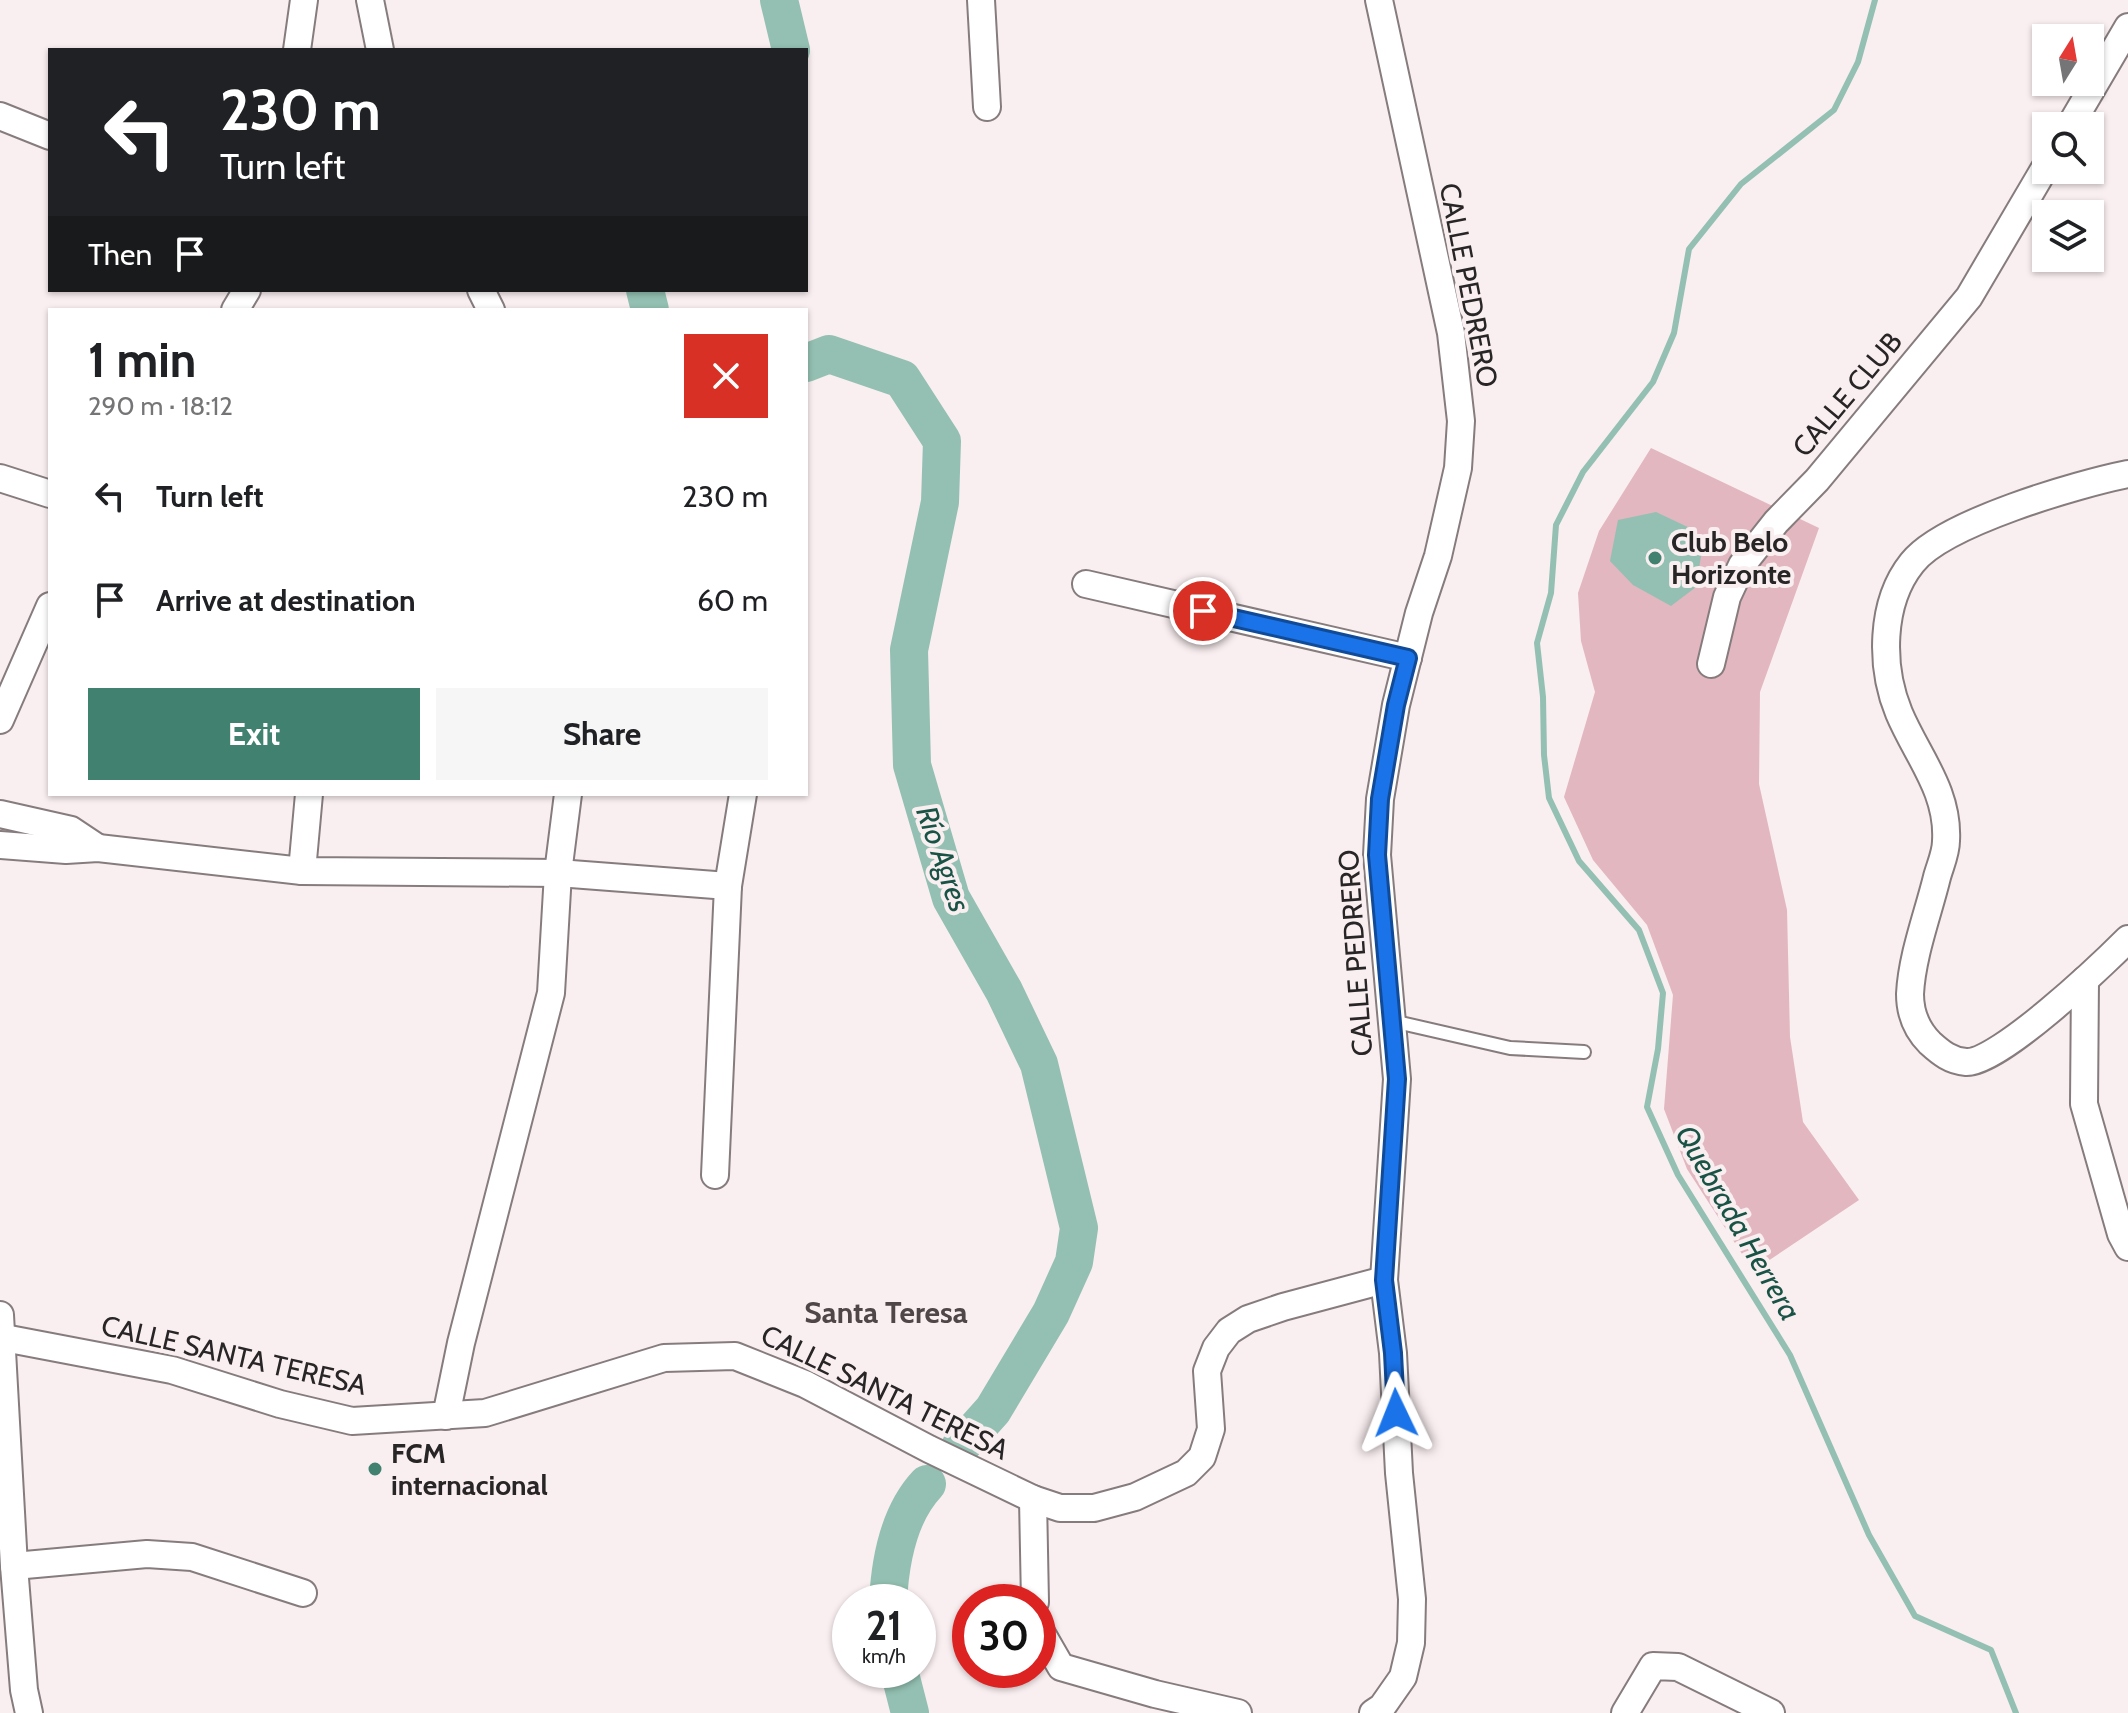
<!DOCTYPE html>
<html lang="en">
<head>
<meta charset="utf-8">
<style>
  body { margin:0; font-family:Cabin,sans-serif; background:#f6f6f6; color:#202124; height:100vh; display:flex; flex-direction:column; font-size:30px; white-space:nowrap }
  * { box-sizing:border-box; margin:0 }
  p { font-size:26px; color:#757577 }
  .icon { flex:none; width:44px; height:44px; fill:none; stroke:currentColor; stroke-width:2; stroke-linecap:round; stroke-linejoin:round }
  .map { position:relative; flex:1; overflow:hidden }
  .drawer { position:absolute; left:48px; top:308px; width:760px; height:488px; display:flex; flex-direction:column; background:#fff; border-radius:0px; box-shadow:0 2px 6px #0004 }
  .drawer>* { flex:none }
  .guide { position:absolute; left:48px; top:48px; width:760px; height:244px; border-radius:0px; box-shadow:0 2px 6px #0004; background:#202124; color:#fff; overflow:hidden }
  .needle { width:52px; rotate:11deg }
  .buttons { position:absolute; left:2032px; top:24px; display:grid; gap:16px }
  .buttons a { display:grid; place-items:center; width:72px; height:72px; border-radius:0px; background:#fff; box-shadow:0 2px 6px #0004; font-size:40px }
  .speed { position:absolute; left:832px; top:1584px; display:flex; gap:16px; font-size:40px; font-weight:700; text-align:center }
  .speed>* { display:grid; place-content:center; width:104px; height:104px; border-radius:50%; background:#fff; box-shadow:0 2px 6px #0004; line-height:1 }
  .speed small { font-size:20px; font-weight:400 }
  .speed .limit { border:12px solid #d22; background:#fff; color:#111 }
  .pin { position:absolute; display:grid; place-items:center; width:68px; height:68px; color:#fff; margin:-34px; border:4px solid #fff; border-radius:50%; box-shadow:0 2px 8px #0007 }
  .me { position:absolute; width:88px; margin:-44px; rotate:358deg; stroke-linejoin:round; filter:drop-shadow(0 0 6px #0008) }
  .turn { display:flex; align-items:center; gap:28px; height:168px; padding:0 40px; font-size:36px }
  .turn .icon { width:104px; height:104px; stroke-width:2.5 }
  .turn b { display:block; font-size:56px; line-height:68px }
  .then { display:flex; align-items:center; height:76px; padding:0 40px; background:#0003; gap:16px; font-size:30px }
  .round { display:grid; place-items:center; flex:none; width:84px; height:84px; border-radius:0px; background:#f6f6f6 }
  .head { display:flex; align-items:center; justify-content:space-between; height:136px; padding:0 40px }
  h1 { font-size:48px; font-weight:800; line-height:60px }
  .cta { display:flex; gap:16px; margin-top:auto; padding:16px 40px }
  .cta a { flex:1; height:92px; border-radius:0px; background:#41816f; color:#fff; font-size:32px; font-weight:800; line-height:92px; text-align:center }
  .cta a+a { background:#f6f6f6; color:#202124 }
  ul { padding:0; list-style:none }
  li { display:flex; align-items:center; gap:24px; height:104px; padding:0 40px }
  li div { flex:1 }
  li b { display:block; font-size:30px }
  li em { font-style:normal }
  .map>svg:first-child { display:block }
  .green { fill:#e2b7c0 }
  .water { fill:#93c0b2 }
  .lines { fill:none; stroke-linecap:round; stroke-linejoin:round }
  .stream { stroke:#93c0b2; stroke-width:6 }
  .river { stroke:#93c0b2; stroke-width:38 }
  .lane-casing { stroke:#867c7e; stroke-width:16 }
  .street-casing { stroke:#867c7e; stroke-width:30 }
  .lane { stroke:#fff; stroke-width:12 }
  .street { stroke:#fff; stroke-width:26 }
  .route-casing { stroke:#114b97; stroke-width:20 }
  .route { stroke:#1a73e8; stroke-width:14 }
  .poi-dot { fill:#41816f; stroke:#f9eef0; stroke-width:3 }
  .labels { text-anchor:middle; stroke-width:8; stroke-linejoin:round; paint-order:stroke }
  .street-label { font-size:28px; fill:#282526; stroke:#f9eef0 }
  .poi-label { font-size:28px; font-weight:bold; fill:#282526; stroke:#f9eef0; text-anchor:start }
  .water-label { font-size:30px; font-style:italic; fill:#185345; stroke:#f9eef0 }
  .neighbourhood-label { font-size:30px; font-weight:bold; fill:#4f4648; stroke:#f9eef0 }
</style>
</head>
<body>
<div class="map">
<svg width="2128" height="1713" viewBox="0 0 2128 1713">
  <rect width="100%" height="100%" fill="#f9eef0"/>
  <path class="green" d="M 1651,448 L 1819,528 L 1760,692 L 1759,784 L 1787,910 L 1790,1037 L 1803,1122 L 1859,1200 L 1753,1271 L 1687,1169 L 1664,1109 L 1673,995 L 1647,925 L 1593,860 L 1564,797 L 1595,692 L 1581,641 L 1578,593 L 1599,531 Z"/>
  <path class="water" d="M 1656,512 L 1692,529 L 1701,556 L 1696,587 L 1671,606 L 1633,585 L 1610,561 L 1618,520 Z"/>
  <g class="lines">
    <path class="stream" d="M 1875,0 L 1858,62 L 1834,110 L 1741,184 L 1689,249 L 1674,333 L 1653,382 L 1583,472 L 1556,525 L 1551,593 L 1537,643 L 1543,697 L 1544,755 L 1549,798 L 1579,861 L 1639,930 L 1663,993 L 1658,1049 L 1647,1107 L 1678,1175 L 1790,1355 L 1869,1535 L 1915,1616 L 1991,1650 L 2016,1713"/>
    <g class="river">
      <path d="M 779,0 L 791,50"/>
      <path d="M 645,290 L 650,310"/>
      <path d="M 806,363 L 829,354 L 902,379 L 942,441 L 940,502 L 909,650 L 912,765 L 951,898 L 1004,991 L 1039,1064 L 1079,1228 L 1074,1262 L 1051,1313 L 993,1410 L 960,1447"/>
      <path d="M 888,1602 C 890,1561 898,1515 927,1484"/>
      <path d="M 899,1670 L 910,1713"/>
    </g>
    <g class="lane-casing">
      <path id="lane" d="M 1392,1021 L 1510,1048 L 1584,1052"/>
    </g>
    <g class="street-casing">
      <g id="street">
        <path d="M 370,0 L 380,50"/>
        <path d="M 981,0 L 987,107"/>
        <path d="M 297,50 L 304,0"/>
        <path d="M 0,116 L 50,136"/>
        <path d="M 2070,126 L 2128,27"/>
        <path d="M 481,290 L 491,310"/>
        <path d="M 235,310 L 247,290"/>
        <path d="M 2128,474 C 2078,484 1943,523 1912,563 C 1880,603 1880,667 1899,713 C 1917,756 1949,791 1946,841 C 1946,853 1940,866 1937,877 C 1928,914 1912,955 1910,994 C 1910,1013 1917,1030 1930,1043 C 1941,1053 1951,1061 1966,1062 C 1998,1064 2102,965 2128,939"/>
        <path d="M 0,478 L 50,494"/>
        <path d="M 1086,584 L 1408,658"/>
        <path d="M 1711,664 L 1727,597 L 1742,565 L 1776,522 L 1817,480 L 1969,297 L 2046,166"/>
        <path d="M 0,720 L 50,606"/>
        <path d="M 0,814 L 71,830 L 98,848"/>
        <path d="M 0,845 L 66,850 L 98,848 L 302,871 L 558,873 L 728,886"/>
        <path d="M 302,871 L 309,794"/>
        <path d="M 2085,980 L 2084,1104 L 2121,1234 L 2128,1247"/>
        <path d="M 715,1175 L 728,886 L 743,794"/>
        <path d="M 0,1315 L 14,1566 L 24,1690 L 29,1713"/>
        <path d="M 4,1338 L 172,1370 L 280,1404 L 352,1421 L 485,1413 L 664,1358 L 735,1356 L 805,1384 L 929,1449 L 1033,1499 L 1060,1508 L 1094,1508 L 1135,1497 L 1186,1473 L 1202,1457 L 1211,1429 L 1207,1371 L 1216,1348 L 1229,1331 L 1248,1319 L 1283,1307 L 1384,1280"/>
        <path d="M 446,1416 L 461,1343 L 551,993 L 558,873 L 568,794"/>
        <path d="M 1033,1499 L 1035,1602"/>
        <path d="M 14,1566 L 147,1554 L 192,1557 L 303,1593"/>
        <path d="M 1038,1627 L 1061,1667 L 1155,1694 L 1238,1713"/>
        <path d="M 1373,1713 L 1382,1707 L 1403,1677 L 1411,1643 L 1412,1599 L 1399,1473 L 1393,1353 L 1384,1280 L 1397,1079 L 1377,855 L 1380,799 L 1396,705 L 1419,613 L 1438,556 L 1458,468 L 1461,421 L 1451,333 L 1379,0"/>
        <path d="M 1625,1713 L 1653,1666 L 1678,1667 L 1771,1713"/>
      </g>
    </g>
    <use href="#lane" class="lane"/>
    <use href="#street" class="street"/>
  </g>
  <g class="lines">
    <g class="route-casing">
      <path id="route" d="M 1203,611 L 1408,658 L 1396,705 L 1380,799 L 1377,855 L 1397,1079 L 1384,1280 L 1393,1353 L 1396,1413"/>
    </g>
    <use href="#route" class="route"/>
  </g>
  <g class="poi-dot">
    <circle cx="1655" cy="558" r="8"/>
    <circle cx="375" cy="1469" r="8"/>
  </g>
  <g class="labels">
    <g class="street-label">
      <text transform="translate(1469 285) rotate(79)" y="10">CALLE PEDRERO</text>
      <text transform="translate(1847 394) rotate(-50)" y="10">CALLE CLUB</text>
      <text transform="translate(1355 953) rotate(-94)" y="10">CALLE PEDRERO</text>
      <text transform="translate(234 1355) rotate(13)" y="10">CALLE SANTA TERESA</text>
      <text transform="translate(885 1392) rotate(26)" y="10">CALLE SANTA TERESA</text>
    </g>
    <g class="poi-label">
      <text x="1671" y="552">Club Belo<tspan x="1671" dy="32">Horizonte</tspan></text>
      <text x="391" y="1463">FCM<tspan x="391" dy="32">internacional</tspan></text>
    </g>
    <g class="water-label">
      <text transform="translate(943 859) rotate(71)" y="10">Río Agres</text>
      <text transform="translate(1738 1223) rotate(60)" y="10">Quebrada Herrera</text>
    </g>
    <g class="neighbourhood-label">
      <text x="886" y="1323">Santa Teresa</text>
    </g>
  </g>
</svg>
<div class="buttons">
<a><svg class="needle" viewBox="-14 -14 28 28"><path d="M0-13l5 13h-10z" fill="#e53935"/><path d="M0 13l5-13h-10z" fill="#757577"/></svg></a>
<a><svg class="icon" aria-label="search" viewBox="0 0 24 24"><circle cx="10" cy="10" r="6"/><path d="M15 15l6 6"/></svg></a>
<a><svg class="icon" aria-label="layers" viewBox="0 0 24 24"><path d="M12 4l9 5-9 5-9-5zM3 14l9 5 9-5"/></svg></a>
</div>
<div class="speed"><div>21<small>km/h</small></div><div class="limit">30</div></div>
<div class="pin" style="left:1203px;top:611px;background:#d93025"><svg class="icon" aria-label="arrive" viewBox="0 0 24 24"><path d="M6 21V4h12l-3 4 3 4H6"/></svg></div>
<svg class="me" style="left:1396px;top:1413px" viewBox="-20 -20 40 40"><path d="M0-17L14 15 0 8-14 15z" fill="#1a73e8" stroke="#fff" stroke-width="4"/></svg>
<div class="guide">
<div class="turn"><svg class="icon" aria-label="left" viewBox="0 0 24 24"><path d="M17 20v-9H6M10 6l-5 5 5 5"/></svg><div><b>230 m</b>Turn left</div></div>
<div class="then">Then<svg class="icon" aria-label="arrive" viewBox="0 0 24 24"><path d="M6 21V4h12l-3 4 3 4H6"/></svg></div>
</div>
<section class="drawer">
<div class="head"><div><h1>1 min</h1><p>290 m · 18:12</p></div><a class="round" style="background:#d93025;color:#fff"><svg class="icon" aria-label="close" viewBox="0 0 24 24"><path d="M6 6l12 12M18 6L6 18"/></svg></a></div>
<ul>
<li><svg class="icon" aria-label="left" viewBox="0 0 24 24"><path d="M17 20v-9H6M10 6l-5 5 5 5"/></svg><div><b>Turn left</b></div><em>230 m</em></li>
<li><svg class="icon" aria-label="arrive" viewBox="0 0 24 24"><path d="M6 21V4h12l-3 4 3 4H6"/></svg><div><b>Arrive at destination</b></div><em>60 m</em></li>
</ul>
<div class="cta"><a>Exit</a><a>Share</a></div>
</section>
</div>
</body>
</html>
